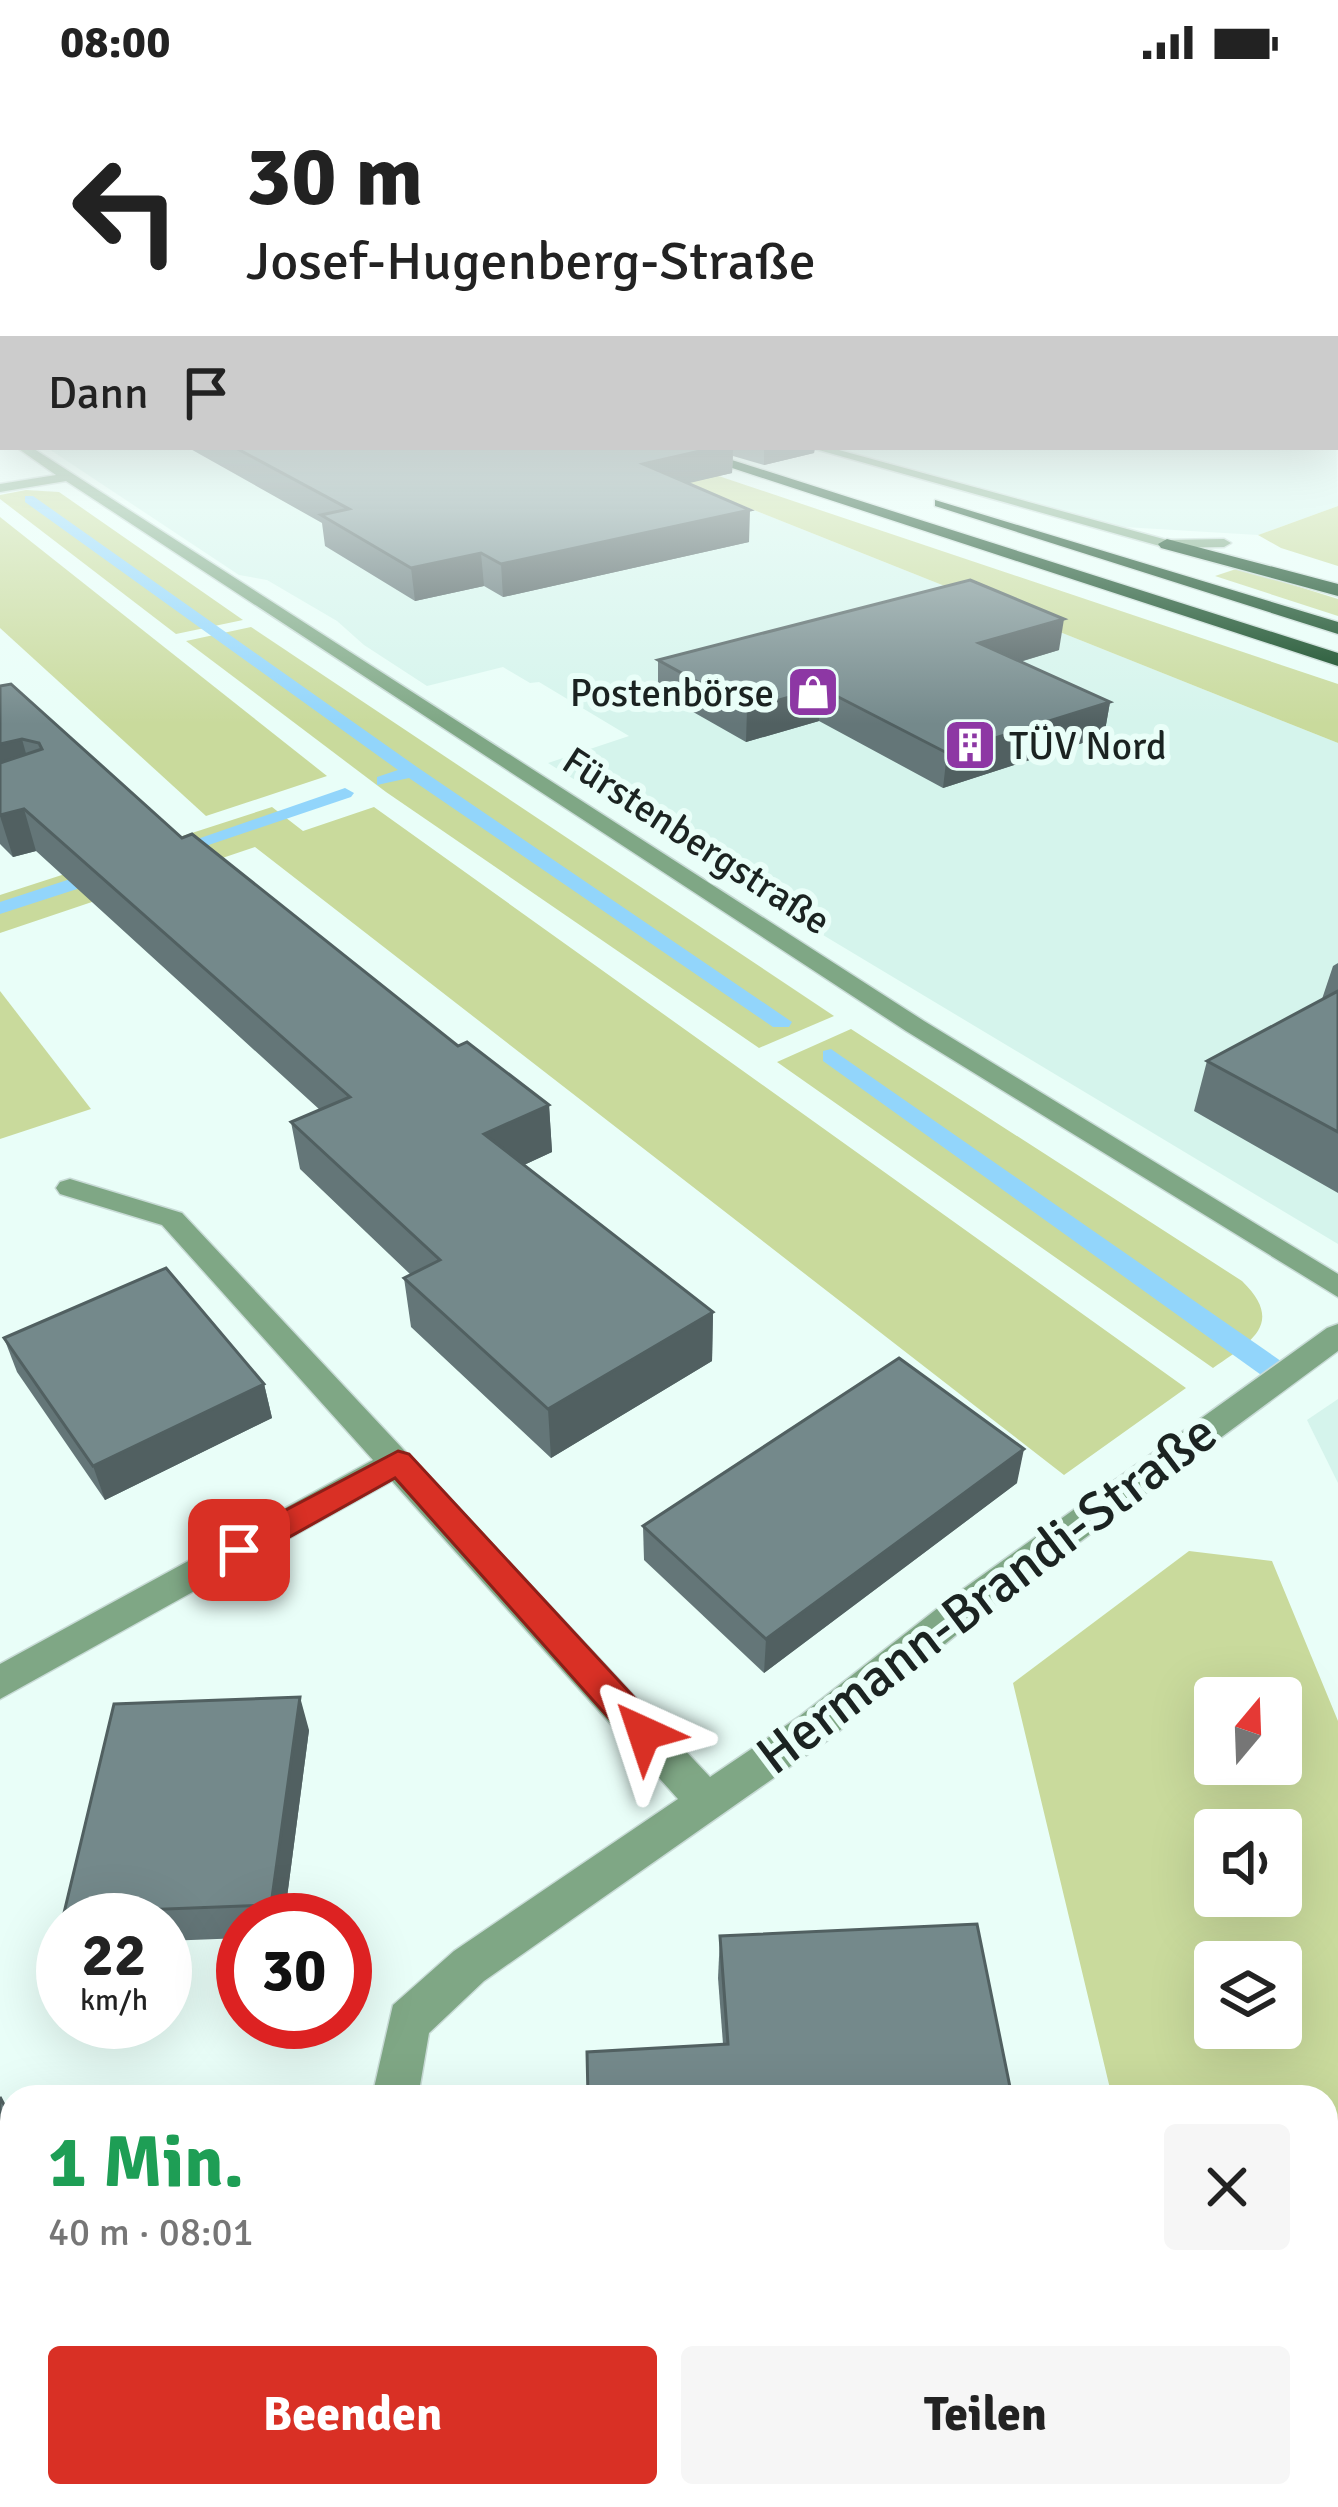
<!DOCTYPE html>
<html lang="de">
<head>
<meta charset="utf-8">
<style>
  body { margin:0; font-family:Signika,sans-serif; background:#f6f6f6; color:#222; height:100vh; display:flex; flex-direction:column; font-size:45px; white-space:nowrap }
  * { box-sizing:border-box; margin:0 }
  p { font-size:39px; color:#767676 }
  .icon { flex:none; width:66px; height:66px; fill:none; stroke:currentColor; stroke-width:2; stroke-linecap:round; stroke-linejoin:round }
  .map { position:relative; flex:1; overflow:hidden }
  .drawer { position:absolute; left:0px; top:2001px; width:1338px; height:423px; display:flex; flex-direction:column; background:#fff; border-radius:36px 36px 0 0; box-shadow:0 12px 48px #0002 }
  .drawer>* { flex:none }
  .banner { position:absolute; left:0px; top:0px; width:1338px; height:366px; box-shadow:0 12px 48px #0002; background:#fff; color:#222; overflow:hidden }
  .needle { width:78px; rotate:19deg }
  .tools { position:absolute; left:1194px; top:1593px; display:grid; gap:24px }
  .tools a { display:grid; place-items:center; width:108px; height:108px; border-radius:12px; background:#fff; box-shadow:0 12px 48px #0002; font-size:60px }
  .speed { position:absolute; left:36px; top:1809px; display:flex; gap:24px; font-size:60px; font-weight:700; text-align:center }
  .speed>* { display:grid; place-content:center; width:156px; height:156px; border-radius:50%; background:#fff; box-shadow:0 12px 48px #0002; line-height:1 }
  .speed small { font-size:30px; font-weight:400 }
  .speed .limit { border:18px solid #d22; background:#fff; color:#111 }
  .pin { position:absolute; display:grid; place-items:center; width:102px; height:102px; color:#fff; margin:-51px; border-radius:24px; box-shadow:0 6px 18px #0006 }
  .me { position:absolute; width:132px; margin:-66px; rotate:318deg; stroke-linejoin:round; filter:drop-shadow(0 0 9px #0008) }
  .turn { display:flex; align-items:center; gap:42px; height:252px; padding:0 48px; font-size:54px }
  .turn .icon { width:156px; height:156px; stroke-width:2.5 }
  .turn b { display:block; font-size:84px; line-height:102px }
  .then { display:flex; align-items:center; height:114px; padding:0 48px; background:#0003; gap:24px; font-size:45px }
  .round { display:grid; place-items:center; flex:none; width:126px; height:126px; border-radius:12px; background:#f6f6f6 }
  .headline { display:flex; align-items:center; justify-content:space-between; height:204px; padding:0 48px }
  h1 { font-size:72px; font-weight:800; line-height:90px; color:#1e9e55 }
  .primary-button { display:flex; gap:24px; margin-top:auto; padding:24px 48px }
  .primary-button a { flex:1; height:138px; border-radius:12px; background:#d93025; color:#fff; font-size:48px; font-weight:800; line-height:138px; text-align:center }
  .primary-button a+a { background:#f6f6f6; color:#222 }
  .status { display:flex; justify-content:space-between; align-items:center; height:84px; padding:0 60px; background:#fff; direction:ltr }
  .status svg { height:33px; fill:currentColor }
  .map>svg:first-child { display:block }
  .built { fill:#d5f4ec }
  .green { fill:#c9da9c; fill-rule:evenodd }
  .lines { fill:none; stroke-linecap:round; stroke-linejoin:round }
  .stream { fill:#92d5fb; fill-rule:evenodd }
  .street-casing { stroke:#c8dbd6; stroke-width:3 }
  .highway-casing { stroke:#c8dbd6; stroke-width:3 }
  .street { fill:#7fa785; fill-rule:evenodd }
  .highway { fill:#09421b; fill-rule:evenodd }
  .wall { fill:#647678 }
  .shaded-wall { fill:#516061 }
  .building { fill:#74898b; stroke:#516061; stroke-width:3 }
  .route { fill:#d93025; stroke:#8d1f18; stroke-width:3 }
  .labels { text-anchor:middle; stroke-width:12; stroke-linejoin:round; paint-order:stroke }
  .far-poi-label { font-size:39px; fill:#1b2321; stroke:#e9fef8; text-anchor:end }
  .far-street-label { font-size:39px; fill:#1b2321; stroke:#e9fef8 }
  .near-street-label { font-size:54px; fill:#1b2321; stroke:#e9fef8 }
</style>
</head>
<body>
<div class="status"><b>08:00</b><svg viewBox="0 0 49 12"><path d="M0 12V9h3v3zM5 12V6h3v6zM10 12V3h3v9zM15 12V0h3v12zM26 1h20v11H26zM47 4h2v5h-2z"/></svg></div>
<div class="map">
<svg width="1338" height="2423" viewBox="0 0 1338 2423">
  <rect width="100%" height="100%" fill="#e9fef8"/>
  <g class="built">
    <path d="M 1335,315 L 1338,422 L 1258,451 L 1107,442 L 829,363 L 1335,363 Z"/>
    <path d="M 46,363 L 584,363 L 641,381 L 1338,659 L 1338,1160 L 818,848 L 548,679 L 629,652 L 539,598 L 530,599 L 503,583 L 427,602 L 364,561 L 337,537 L 267,496 L 239,491 Z"/>
    <path d="M 1338,1315 L 1338,1399 L 1307,1336 Z"/>
  </g>
  <g class="green">
    <path d="M 668,375 L 1338,600 L 1338,659 L 641,381 Z"/>
    <path d="M 26,406 L 59,408 L 243,536 L 176,550 L 0,415 L 0,411 Z"/>
    <path d="M 1338,422 L 1338,482 L 1281,464 L 1258,451 Z"/>
    <path d="M 0,433 L 327,692 L 206,732 L 0,544 Z"/>
    <path d="M 1239,484 L 1338,515 L 1338,532 L 1215,492 Z"/>
    <path d="M 251,543 L 834,932 L 759,964 L 386,708 L 186,557 Z"/>
    <path d="M 272,723 L 303,747 L 374,723 L 1186,1304 L 1064,1391 L 255,763 L 0,849 L 0,811 Z"/>
    <path d="M 0,907 L 91,1025 L 0,1055 Z"/>
    <path d="M 851,945 L 1242,1197 C 1286,1240 1250,1258 1213,1284 L 777,978 Z"/>
    <path d="M 1189,1467 L 1272,1477 L 1338,1637 L 1338,2423 L 1210,2423 L 1208,2412 L 1326,2412 L 1326,2013 L 1112,2013 L 1013,1599 ZM 1215,1614 L 1281,1614 L 1281,1680 L 1215,1680 ZM 1215,1746 L 1281,1746 L 1281,1812 L 1215,1812 ZM 1215,1878 L 1281,1878 L 1281,1944 L 1215,1944 Z"/>
  </g>
  <g class="lines">
    <g class="stream">
      <path d="M 25,412 L 33,412 L 417,683 L 792,938 L 789,943 L 773,943 L 409,694 L 377,701 L 377,693 L 398,686 L 25,418 Z"/>
      <path d="M 345,704 L 354,709 L 351,713 L 176,772 L 160,768 Z"/>
      <path d="M 104,784 L 111,786 L 111,794 L 0,830 L 0,818 Z"/>
      <path d="M 831,965 L 1291,1284 L 1295,1291 L 1291,1298 L 1271,1298 L 823,977 L 823,967 Z"/>
    </g>
    <g class="street-casing">
      <g id="street">
        <path d="M 0,345 L 3,346 L 3,355 L 0,354 Z"/>
        <path d="M 16,363 L 31,363 L 924,937 L 1338,1190 L 1338,1213 L 906,947 L 66,397 L 0,408 L 0,400 L 56,391 Z"/>
        <path d="M 808,363 L 828,363 L 1167,456 L 1224,455 L 1231,459 L 1224,463 L 1167,464 Z"/>
        <path d="M 70,1095 L 182,1129 L 710,1693 L 800,1632 L 952,1513 L 1327,1244 L 1338,1240 L 1338,1267 L 978,1533 L 828,1656 L 484,1897 L 429,1949 L 418,2013 L 372,2013 L 393,1921 L 454,1867 L 678,1715 L 392,1397 L 0,1615 L 0,1580 L 373,1376 L 162,1141 L 60,1110 L 56,1104 L 60,1098 Z"/>
        <path d="M 337,2412 L 391,2412 L 390,2423 L 336,2423 Z"/>
      </g>
    </g>
    <g class="highway-casing">
      <g id="highway">
        <path d="M 668,363 L 691,363 L 1338,569 L 1338,582 Z"/>
        <path d="M 935,416 L 1338,538 L 1338,550 L 935,422 Z"/>
        <path d="M 1167,455 L 1338,500 L 1338,512 L 1161,464 L 1158,460 Z"/>
      </g>
    </g>
    <use href="#street" class="street"/>
    <use href="#highway" class="highway"/>
  </g>
  <g class="wall">
    <path d="M 187,363 L 815,363 L 814,369 L 764,381 L 733,372 L 732,389 L 687,399 L 749,458 L 503,513 L 484,502 L 415,517 L 325,462 L 322,439 Z"/>
    <path d="M 1059,566 L 1020,578 L 1110,618 L 1104,652 L 943,704 L 819,637 L 746,658 L 658,608 L 658,576 Z"/>
    <path d="M 0,602 L 182,754 L 458,962 L 549,1021 L 552,1068 L 524,1081 L 713,1228 L 712,1277 L 551,1374 L 411,1243 L 404,1194 L 411,1191 L 300,1085 L 291,1038 L 320,1026 L 36,767 L 13,773 L 0,760 Z"/>
    <path d="M 1338,879 L 1338,1109 L 1194,1027 L 1207,977 L 1322,915 L 1333,882 Z"/>
    <path d="M 4,1254 L 264,1300 L 272,1334 L 105,1416 L 17,1288 Z"/>
    <path d="M 1017,1399 L 764,1589 L 644,1476 L 643,1442 Z"/>
    <path d="M 309,1646 L 284,1836 L 243,1836 L 243,1854 L 165,1857 L 165,1836 L 68,1836 L 64,1829 Z"/>
    <path d="M 720,1852 L 1012,2013 L 723,1960 L 718,1894 Z"/>
  </g>
  <g class="shaded-wall">
    <path d="M 718,363 L 733,363 L 732,389 L 643,410 L 643,380 Z"/>
    <path d="M 764,363 L 815,363 L 814,369 L 764,381 Z"/>
    <path d="M 750,426 L 749,458 L 503,513 L 501,480 Z"/>
    <path d="M 481,469 L 484,502 L 415,517 L 411,484 Z"/>
    <path d="M 1064,535 L 1059,566 L 974,591 L 979,559 Z"/>
    <path d="M 821,604 L 819,637 L 746,658 L 747,625 Z"/>
    <path d="M 1110,618 L 1104,652 L 943,704 L 947,669 Z"/>
    <path d="M 22,655 L 33,695 L 0,703 L 0,660 Z"/>
    <path d="M 24,725 L 36,767 L 13,773 L 0,732 Z"/>
    <path d="M 549,1021 L 552,1068 L 489,1097 L 484,1050 Z"/>
    <path d="M 713,1228 L 712,1277 L 551,1374 L 548,1325 Z"/>
    <path d="M 264,1300 L 272,1334 L 105,1416 L 93,1382 Z"/>
    <path d="M 1024,1365 L 1017,1399 L 764,1589 L 766,1555 Z"/>
    <path d="M 300,1613 L 309,1646 L 284,1836 L 277,1836 L 271,1821 Z"/>
    <path d="M 12,2113 L 12,2135 L 0,2144 L 0,2122 Z"/>
    <path d="M 207,2412 L 232,2412 L 230,2423 L 206,2423 Z"/>
  </g>
  <g class="building">
    <path d="M 234,363 L 718,363 L 643,380 L 750,426 L 501,480 L 481,469 L 411,484 L 321,431 L 349,425 Z"/>
    <path d="M 970,496 L 1064,535 L 979,559 L 1110,618 L 947,669 L 821,604 L 747,625 L 658,576 Z"/>
    <path d="M 11,600 L 182,754 L 192,750 L 458,962 L 467,958 L 549,1021 L 484,1050 L 713,1228 L 548,1325 L 404,1194 L 440,1176 L 291,1038 L 350,1013 L 24,725 L 0,731 L 0,679 L 42,665 L 39,659 L 22,655 L 0,660 L 0,602 Z"/>
    <path d="M 1338,907 L 1338,1048 L 1207,977 Z"/>
    <path d="M 166,1184 L 264,1300 L 93,1382 L 4,1254 Z"/>
    <path d="M 899,1274 L 1024,1365 L 766,1555 L 643,1442 Z"/>
    <path d="M 300,1613 L 271,1821 L 64,1829 L 114,1620 Z"/>
    <path d="M 977,1840 L 1012,2013 L 588,2013 L 587,1968 L 728,1960 L 720,1852 Z"/>
    <path d="M 0,2013 L 12,2036 L 12,2113 L 0,2122 Z"/>
    <path d="M 0,2284 L 12,2284 L 12,2412 L 207,2412 L 206,2423 L 0,2423 Z"/>
  </g>
  <linearGradient id="sky" x2="0" y2="1"><stop stop-color="#85c1f0"/><stop offset="0.47" stop-color="#f5fffc"/><stop offset="1" stop-color="#f5fffc" stop-opacity="0"/></linearGradient>
  <rect width="1338" height="640" fill="url(#sky)"/>
  <path class="route" d="M 398,1367 L 409,1370 L 657,1638 L 662,1649 L 657,1660 L 644,1665 L 632,1660 L 395,1394 L 250,1475 L 239,1479 L 227,1475 L 223,1466 L 227,1457 Z"/>
  <defs>
    <g id="shop-square" transform="scale(2.7)"><rect x="-9" y="-9" width="18" height="18" rx="4" fill="#8d37a4" stroke="#e9fef8"/><path d="M-5-2.5h2.3a2.7 3.5 0 0 1 5.4 0H5L5.5 6h-11ZM-1.5-2.5h3a1.5 2.3 0 0 0-3 0Z" fill="#fff"/></g>
    <g id="building-square" transform="scale(2.7)"><rect x="-9" y="-9" width="18" height="18" rx="4" fill="#8d37a4" stroke="#e9fef8"/><path d="M-4-6H4V6H1V3H-1V6H-4ZM-2.5-4.3h1.7v1.8h-1.7ZM.8-4.3h1.7v1.8H.8ZM-2.5-1h1.7V.8h-1.7ZM.8-1h1.7V.8H.8Z" fill="#fff"/></g>
  </defs>
  <g fill-rule="evenodd">
    <use href="#shop-square" x="813" y="608"/>
    <use href="#building-square" x="970" y="661"/>
  </g>
  <g class="labels">
    <g class="far-poi-label">
      <text x="774" y="622">Postenbörse</text>
      <text x="1009" y="675" text-anchor="start">TÜV Nord</text>
    </g>
    <g class="far-street-label">
      <text transform="translate(697 756) rotate(33)" y="14">Fürstenbergstraße</text>
    </g>
    <g class="near-street-label">
      <text transform="translate(986 1509) rotate(-37)" y="19">Hermann-Brandi-Straße</text>
    </g>
  </g>
</svg>
<div class="tools">
<a><svg class="needle" viewBox="-14 -14 28 28"><path d="M0-13l5 13h-10z" fill="#e53935"/><path d="M0 13l5-13h-10z" fill="#767676"/></svg></a>
<a><svg class="icon" aria-label="sound" viewBox="0 0 24 24"><path d="M4 9h4l5-4v14l-5-4H4zM17 9q2 3 0 6"/></svg></a>
<a><svg class="icon" aria-label="layers" viewBox="0 0 24 24"><path d="M12 4l9 5-9 5-9-5zM3 14l9 5 9-5"/></svg></a>
</div>
<div class="speed"><div>22<small>km/h</small></div><div class="limit">30</div></div>
<div class="pin" style="left:239px;top:1466px;background:#d93025"><svg class="icon" aria-label="arrive" viewBox="0 0 24 24"><path d="M6 21V4h12l-3 4 3 4H6"/></svg></div>
<svg class="me" style="left:644px;top:1649px" viewBox="-20 -20 40 40"><path d="M0-17L14 15 0 8-14 15z" fill="#d93025" stroke="#fff" stroke-width="4"/></svg>
<div class="banner">
<div class="turn"><svg class="icon" aria-label="left" viewBox="0 0 24 24"><path d="M17 20v-9H6M10 6l-5 5 5 5"/></svg><div><b>30 m</b>Josef-Hugenberg-Straße</div></div>
<div class="then">Dann<svg class="icon" aria-label="arrive" viewBox="0 0 24 24"><path d="M6 21V4h12l-3 4 3 4H6"/></svg></div>
</div>
<section class="drawer">
<div class="headline"><div><h1>1 Min.</h1><p>40 m · 08:01</p></div><a class="round"><svg class="icon" aria-label="close" viewBox="0 0 24 24"><path d="M6 6l12 12M18 6L6 18"/></svg></a></div>
<div class="primary-button"><a>Beenden</a><a>Teilen</a></div>
</section>
</div>
</body>
</html>
